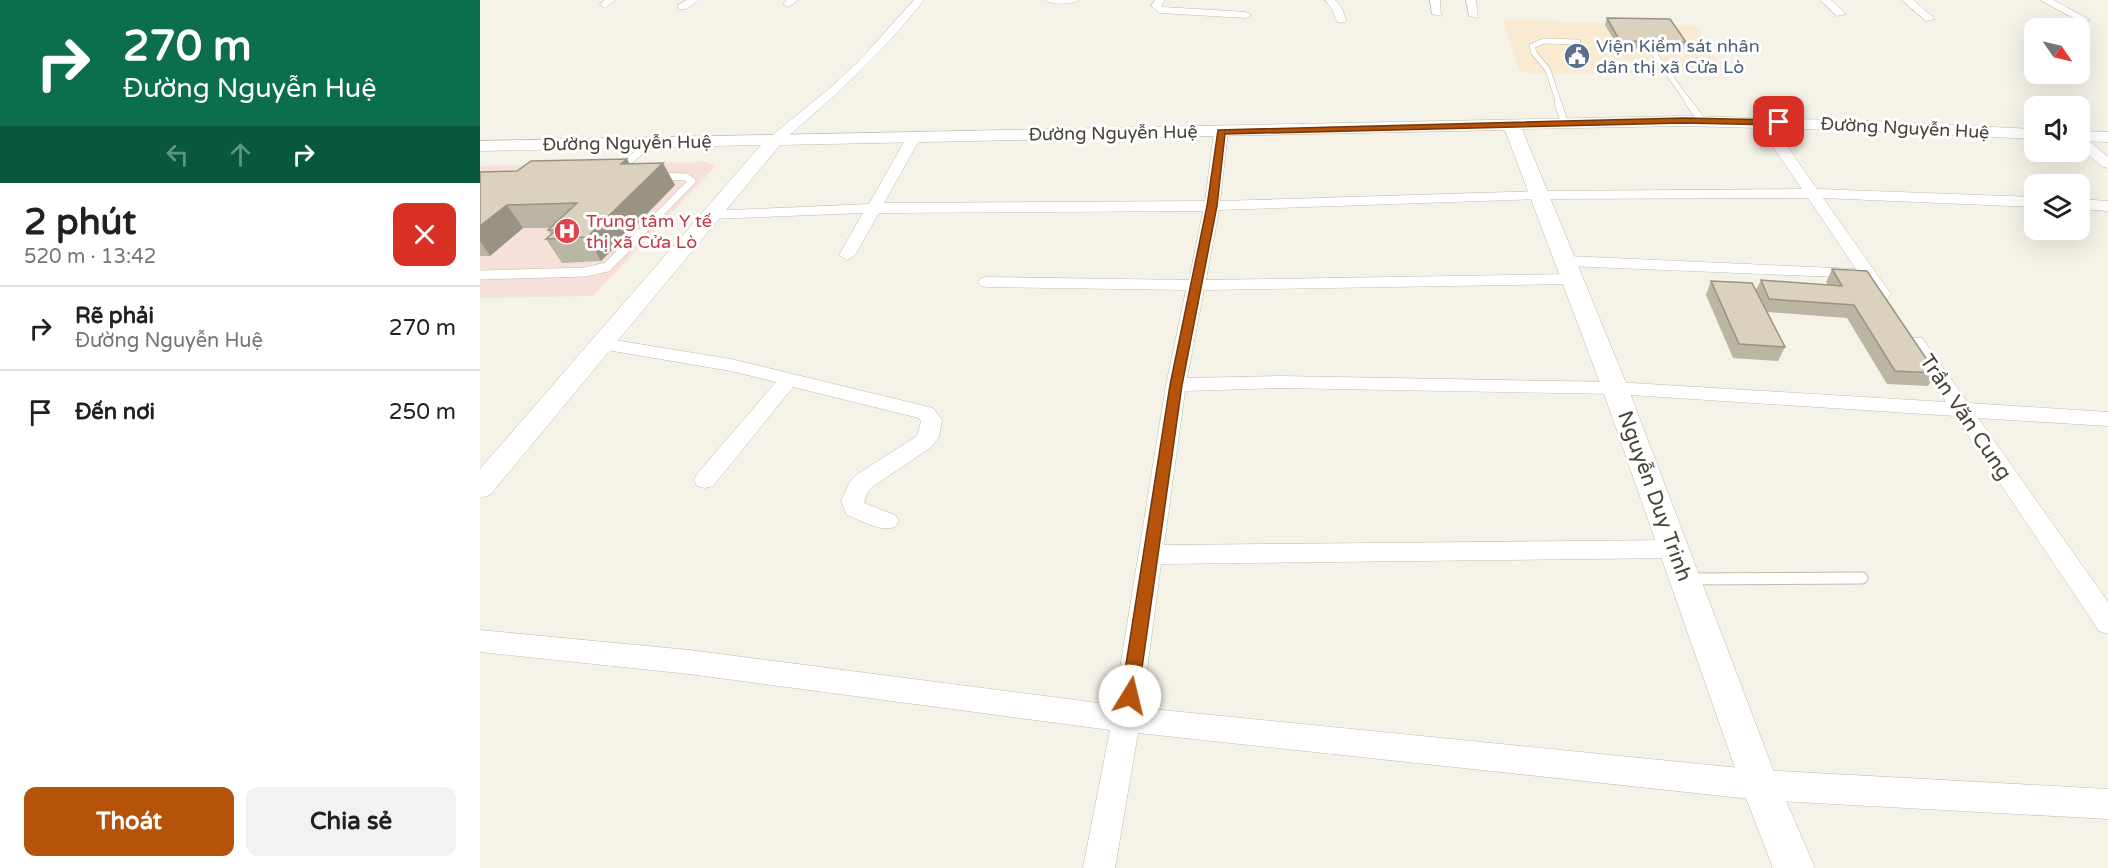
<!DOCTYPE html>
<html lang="vi">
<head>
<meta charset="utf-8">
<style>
  body { margin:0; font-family:"Varela Round",sans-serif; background:#f2f2f2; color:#202124; height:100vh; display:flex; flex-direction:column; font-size:22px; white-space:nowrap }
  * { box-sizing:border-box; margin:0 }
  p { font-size:20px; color:#757577 }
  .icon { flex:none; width:33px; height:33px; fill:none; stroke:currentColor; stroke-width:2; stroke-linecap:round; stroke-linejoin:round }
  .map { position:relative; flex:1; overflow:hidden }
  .drawer { display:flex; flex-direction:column; background:#fff; width:480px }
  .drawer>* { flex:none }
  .top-card { background:#0b6e4f; color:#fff; overflow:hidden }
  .needle { width:39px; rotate:124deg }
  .buttons { position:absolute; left:1544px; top:18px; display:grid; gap:12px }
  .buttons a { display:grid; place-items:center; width:66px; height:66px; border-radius:12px; background:#fff; box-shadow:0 6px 24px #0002; font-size:30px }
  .pin { position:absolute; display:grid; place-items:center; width:51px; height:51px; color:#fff; margin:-26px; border-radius:12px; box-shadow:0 3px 9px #0006 }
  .me { position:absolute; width:66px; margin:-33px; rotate:9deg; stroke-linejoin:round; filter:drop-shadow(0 0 4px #0008) }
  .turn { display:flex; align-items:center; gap:21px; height:126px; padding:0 24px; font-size:27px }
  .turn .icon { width:78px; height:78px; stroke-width:2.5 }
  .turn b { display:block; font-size:42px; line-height:51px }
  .lanes { display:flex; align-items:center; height:57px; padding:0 24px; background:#0003; justify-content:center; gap:30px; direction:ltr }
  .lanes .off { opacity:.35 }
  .round { display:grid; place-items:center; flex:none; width:63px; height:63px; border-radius:12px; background:#f2f2f2 }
  .head { display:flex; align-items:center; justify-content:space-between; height:102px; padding:0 24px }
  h1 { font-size:36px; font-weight:700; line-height:45px }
  .cta { display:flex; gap:12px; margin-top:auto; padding:12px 24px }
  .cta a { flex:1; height:69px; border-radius:12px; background:#b45309; color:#fff; font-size:24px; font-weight:700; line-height:69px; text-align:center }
  .cta a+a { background:#f2f2f2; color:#202124 }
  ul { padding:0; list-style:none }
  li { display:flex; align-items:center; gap:18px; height:84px; padding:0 24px; border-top:2px solid #e0e0e0 }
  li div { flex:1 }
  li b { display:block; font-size:22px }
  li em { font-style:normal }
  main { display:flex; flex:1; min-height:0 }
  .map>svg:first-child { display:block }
  .commercial { fill:#f8ebd1 }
  .medical { fill:#f6e0da }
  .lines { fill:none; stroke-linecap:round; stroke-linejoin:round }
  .service-far3-casing { stroke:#c1bba9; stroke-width:6 }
  .service-far2-casing { stroke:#c1bba9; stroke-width:8 }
  .service-far1-casing { stroke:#c1bba9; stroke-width:10 }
  .service-casing { stroke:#c1bba9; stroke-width:13 }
  .minor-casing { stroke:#c1bba9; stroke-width:1 }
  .tertiary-casing { stroke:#c1bba9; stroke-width:1 }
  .service-far3 { stroke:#fff; stroke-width:5 }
  .service-far2 { stroke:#fff; stroke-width:7 }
  .service-far1 { stroke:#fff; stroke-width:9 }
  .service { stroke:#fff; stroke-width:11 }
  .minor { fill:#fff; fill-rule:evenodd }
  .tertiary { fill:#fff; fill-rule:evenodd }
  .wall { fill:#bbb5a3 }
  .shaded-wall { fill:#999385 }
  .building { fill:#dad2be; stroke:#999385; stroke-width:1.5 }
  .route { fill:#b45309; stroke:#753606; stroke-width:1.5 }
  .labels { text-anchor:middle; stroke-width:6; stroke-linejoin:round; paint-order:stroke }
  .far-service-label { font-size:18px; fill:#4e5e75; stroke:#fff; text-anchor:start }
  .far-street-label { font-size:18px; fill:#484335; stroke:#fff }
  .far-health-label { font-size:18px; fill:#be3a42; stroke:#fff; text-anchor:start }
  .street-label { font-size:21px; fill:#484335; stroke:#fff }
</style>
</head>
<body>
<main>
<section class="drawer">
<div class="top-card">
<div class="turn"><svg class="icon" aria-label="right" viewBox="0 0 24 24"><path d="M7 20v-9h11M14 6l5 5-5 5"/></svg><div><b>270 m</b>Đường Nguyễn Huệ</div></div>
<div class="lanes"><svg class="icon off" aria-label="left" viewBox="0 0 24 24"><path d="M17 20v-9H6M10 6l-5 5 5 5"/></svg><svg class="icon off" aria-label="ahead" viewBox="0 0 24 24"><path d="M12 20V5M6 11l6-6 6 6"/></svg><svg class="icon" aria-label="right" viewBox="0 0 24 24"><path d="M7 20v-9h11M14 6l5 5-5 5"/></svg></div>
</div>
<div class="head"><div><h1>2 phút</h1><p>520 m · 13:42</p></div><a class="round" style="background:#d93025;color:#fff"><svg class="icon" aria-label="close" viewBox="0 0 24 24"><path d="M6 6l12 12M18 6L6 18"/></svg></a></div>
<ul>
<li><svg class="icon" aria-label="right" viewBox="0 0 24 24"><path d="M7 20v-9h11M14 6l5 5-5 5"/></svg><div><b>Rẽ phải</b><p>Đường Nguyễn Huệ</p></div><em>270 m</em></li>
<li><svg class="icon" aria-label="arrive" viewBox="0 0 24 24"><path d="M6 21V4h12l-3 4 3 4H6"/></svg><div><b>Đến nơi</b></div><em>250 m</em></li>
</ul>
<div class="cta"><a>Thoát</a><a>Chia sẻ</a></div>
</section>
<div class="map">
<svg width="1628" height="868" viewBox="0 0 1628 868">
  <rect width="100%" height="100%" fill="#f5f2e7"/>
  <path class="commercial" d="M 1023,19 L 1217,26 L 1242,69 L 1236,72 L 1052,74 L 1039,70 Z"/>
  <path class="medical" d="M 226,162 L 236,166 L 113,296 L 0,298 L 0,166 Z"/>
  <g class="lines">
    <g class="service-far3-casing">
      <g id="service-far3">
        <path d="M 1175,55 L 1210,104"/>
        <path d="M 1079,104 L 1068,70 L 1054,53 L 1052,46 L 1064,41 L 1098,42"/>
      </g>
    </g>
    <g class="service-far2-casing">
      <g id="service-far2">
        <path d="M 1078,103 L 1085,124"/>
        <path d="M 1209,103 L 1222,121"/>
        <path d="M 139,172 L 140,168 L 172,142"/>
        <path d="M 159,235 L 212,181 L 206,177 L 178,176"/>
      </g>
    </g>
    <g class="service-far1-casing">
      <path id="service-far1" d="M 0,275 L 105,272 L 127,267 L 161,233"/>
    </g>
    <g class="service-casing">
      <path id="service" d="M 1208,579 L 1382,578"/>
    </g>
    <g class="minor-casing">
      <g id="minor">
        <path d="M 124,0 L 135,0 L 125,8 L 120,5 Z"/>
        <path d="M 207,0 L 219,0 L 206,9 L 198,9 L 198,5 Z"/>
        <path d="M 307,0 L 318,0 L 308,7 L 303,4 Z"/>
        <path d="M 434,0 L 444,0 C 402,54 352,99 300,143 L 290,143 L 288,140 L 290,137 L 350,88 L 379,61 Z"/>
        <path d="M 565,0 L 599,0 C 592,5 572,5 565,0 Z"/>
        <path d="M 675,0 L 685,0 L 681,6 L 683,7 L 766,12 L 771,15 L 766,18 L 680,13 L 671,6 Z"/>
        <path d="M 845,0 L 855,0 L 862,8 L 866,20 L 865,22 L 857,22 L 852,9 Z"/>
        <path d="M 950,0 L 960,0 L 961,16 L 952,14 Z"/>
        <path d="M 986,0 L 996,0 L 998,18 L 989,16 Z"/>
        <path d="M 1340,0 L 1351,0 L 1366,14 L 1357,16 Z"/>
        <path d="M 1422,0 L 1433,0 L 1455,19 L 1446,21 Z"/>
        <path d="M 1560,0 L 1573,0 L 1610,20 L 1601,22 Z"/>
        <path d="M 1283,118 L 1288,119 L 1337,189 L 1554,197 L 1554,207 L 1343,198 L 1411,294 L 1408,298 L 1396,298 L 1382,278 L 1087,266 L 1079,261 L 1087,256 L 1376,269 L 1328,198 L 1060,199 L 739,210 L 726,280 L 1094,274 L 1100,275 L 1103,279 L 1100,283 L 1094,284 L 724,290 L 707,378 L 799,376 L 1135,382 L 1466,402 L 1426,342 L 1428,338 L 1442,338 L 1488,403 L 1628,412 L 1628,426 L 1498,418 L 1628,602 L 1628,634 L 1619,631 L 1475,416 L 1135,394 L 799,388 L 705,391 L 684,545 L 1194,540 L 1202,542 L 1206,549 L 1202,556 L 1194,558 L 681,564 L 662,708 L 1280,770 L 1628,789 L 1628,819 L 1280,800 L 658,733 L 635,868 L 603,868 L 630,730 L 209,674 L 0,652 L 0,630 L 209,650 L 634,705 L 686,385 L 706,290 L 507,287 L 501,286 L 498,282 L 501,278 L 507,277 L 709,280 L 723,211 L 399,213 L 375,255 L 367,260 L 359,255 L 383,213 L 233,219 L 225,214 L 228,211 L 389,204 L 427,137 L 434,133 L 441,137 L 404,203 L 725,201 L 734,132 L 741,128 L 748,132 L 740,201 L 1060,191 L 1322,189 L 1276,122 Z"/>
        <path d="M 1599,136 L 1604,137 L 1628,157 L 1628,168 L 1623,167 L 1599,147 Z"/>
        <path d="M 1599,199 L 1628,201 L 1628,211 L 1599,209 Z"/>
        <path d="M 122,338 L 251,359 L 453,408 L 462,420 L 459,437 L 450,448 L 392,487 L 387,493 L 384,503 L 415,515 L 419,521 L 415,527 C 400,532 382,521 367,515 L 361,501 L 369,483 L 376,475 L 434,438 L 438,434 L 441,421 L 439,418 L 313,387 L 233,486 L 225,488 L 217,486 L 214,480 L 217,474 L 296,382 L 251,371 L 115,348 L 113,344 L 115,340 Z"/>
      </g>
    </g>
    <g class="tertiary-casing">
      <g id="tertiary">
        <path d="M 1204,116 L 1392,121 L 1554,129 L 1554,139 L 1392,131 L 1204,126 L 1042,129 L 1148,388 L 1299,785 L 1335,868 L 1293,868 L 1261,785 L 1122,388 L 1025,130 L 300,145 L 10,495 L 0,498 L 0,469 L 281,145 L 0,151 L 0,141 Z"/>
        <path d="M 1599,131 L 1628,132 L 1628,142 L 1599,141 Z"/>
      </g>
    </g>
    <use href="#service-far3" class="service-far3"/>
    <use href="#service-far2" class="service-far2"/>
    <use href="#service-far1" class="service-far1"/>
    <use href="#service" class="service"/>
    <use href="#minor" class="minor"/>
    <use href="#tertiary" class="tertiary"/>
  </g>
  <g class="wall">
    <path d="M 1127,18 L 1206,42 L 1203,50 L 1139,48 L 1125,25 Z"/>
    <path d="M 147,159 L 149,163 L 195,185 L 121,261 L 82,263 L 66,239 L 71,235 L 68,230 L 71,228 L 43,228 L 10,256 L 0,256 L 0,172 L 37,171 Z"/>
    <path d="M 1352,269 L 1456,373 L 1448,386 L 1407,384 L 1367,318 L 1287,312 L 1305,347 L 1298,361 L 1253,358 L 1226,295 L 1231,281 L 1276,290 L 1281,280 L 1348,285 L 1346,282 Z"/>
  </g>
  <g class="shaded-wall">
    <path d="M 147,159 L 159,181 L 141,164 Z"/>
    <path d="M 183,163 L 195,185 L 121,261 L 107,237 Z"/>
    <path d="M 27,205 L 43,228 L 10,256 L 0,241 L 0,226 Z"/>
  </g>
  <g class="building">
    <path d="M 1127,18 L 1190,19 L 1206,42 L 1140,41 Z"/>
    <path d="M 147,159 L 141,164 L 183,163 L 107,237 L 66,239 L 76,230 L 68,230 L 97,203 L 27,205 L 0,226 L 0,172 L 37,171 L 51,161 Z"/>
    <path d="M 1352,269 L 1387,271 L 1456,373 L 1415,371 L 1374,305 L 1289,299 L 1281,280 L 1362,286 Z"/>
    <path d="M 1231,281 L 1272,283 L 1305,347 L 1259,344 Z"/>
  </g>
  <path class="route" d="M 1204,118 L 1299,120 L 1303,122 L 1299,125 L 1204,123 L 745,134 L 737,206 L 702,385 L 658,696 L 656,701 L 650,704 L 643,701 L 641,696 L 690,385 L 727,206 L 738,130 Z"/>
  <defs>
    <g id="civic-disc" transform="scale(1.35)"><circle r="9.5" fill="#5c6f8a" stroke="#fff"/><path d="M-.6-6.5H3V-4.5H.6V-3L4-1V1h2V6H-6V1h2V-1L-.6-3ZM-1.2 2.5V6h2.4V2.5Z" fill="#fff"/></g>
    <g id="hospital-disc" transform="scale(1.35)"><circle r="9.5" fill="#e0444e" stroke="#fff"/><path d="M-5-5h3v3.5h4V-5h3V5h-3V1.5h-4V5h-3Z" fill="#fff"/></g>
  </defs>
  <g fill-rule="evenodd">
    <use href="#civic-disc" x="1097" y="56"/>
    <use href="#hospital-disc" x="87" y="231"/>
  </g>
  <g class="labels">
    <g class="far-service-label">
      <text x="1116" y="52">Viện Kiểm sát nhân<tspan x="1116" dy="21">dân thị xã Cửa Lò</tspan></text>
    </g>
    <g class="far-street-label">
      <text transform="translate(1425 128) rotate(3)" y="6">Đường Nguyễn Huệ</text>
      <text transform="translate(633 133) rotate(-1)" y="6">Đường Nguyễn Huệ</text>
      <text transform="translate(147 143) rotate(-1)" y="6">Đường Nguyễn Huệ</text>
    </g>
    <g class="far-health-label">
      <text x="106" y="227">Trung tâm Y tế<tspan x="106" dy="21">thị xã Cửa Lò</tspan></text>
    </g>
    <g class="street-label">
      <text transform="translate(1486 417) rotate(56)" y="7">Trần Văn Cung</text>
      <text transform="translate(1175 496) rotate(70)" y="7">Nguyễn Duy Trinh</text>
    </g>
  </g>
</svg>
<div class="buttons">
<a><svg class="needle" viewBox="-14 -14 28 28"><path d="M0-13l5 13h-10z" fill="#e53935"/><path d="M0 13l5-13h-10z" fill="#757577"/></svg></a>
<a><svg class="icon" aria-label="sound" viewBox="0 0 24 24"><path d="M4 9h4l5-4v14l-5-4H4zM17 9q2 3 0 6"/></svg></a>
<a><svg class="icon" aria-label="layers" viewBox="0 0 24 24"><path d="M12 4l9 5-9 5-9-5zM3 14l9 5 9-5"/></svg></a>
</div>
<div class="pin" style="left:1299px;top:122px;background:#d93025"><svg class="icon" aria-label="arrive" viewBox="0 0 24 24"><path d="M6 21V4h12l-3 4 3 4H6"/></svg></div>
<svg class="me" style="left:650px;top:696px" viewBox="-20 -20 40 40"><circle r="19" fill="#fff"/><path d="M0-13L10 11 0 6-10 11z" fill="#b45309"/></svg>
</div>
</main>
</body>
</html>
